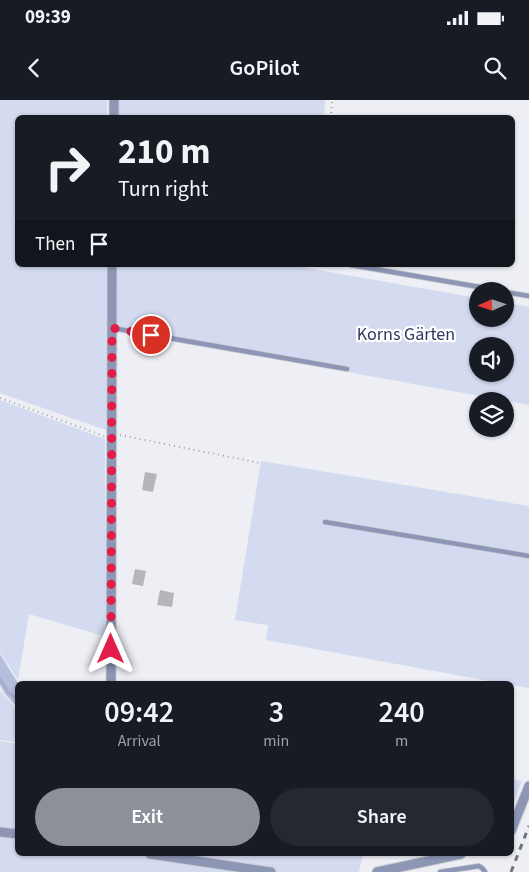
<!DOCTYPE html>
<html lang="en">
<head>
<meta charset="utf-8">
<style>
  body { margin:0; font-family:"Source Sans 3",sans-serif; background:#242831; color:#f1f3f6; height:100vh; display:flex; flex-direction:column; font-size:19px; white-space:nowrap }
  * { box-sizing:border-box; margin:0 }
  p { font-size:16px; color:#9ea1a6 }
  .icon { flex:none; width:28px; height:28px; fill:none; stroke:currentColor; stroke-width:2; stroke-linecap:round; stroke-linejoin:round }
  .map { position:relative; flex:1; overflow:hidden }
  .sheet { position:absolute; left:15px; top:581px; width:499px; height:175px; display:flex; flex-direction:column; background:#171b24; border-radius:8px; box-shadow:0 1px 4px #0004 }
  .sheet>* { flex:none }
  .banner { position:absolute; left:15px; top:15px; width:500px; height:152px; border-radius:8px; box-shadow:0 1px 4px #0004; background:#171b24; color:#f1f3f6; overflow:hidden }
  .needle { width:32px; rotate:267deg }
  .fabs { position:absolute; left:469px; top:182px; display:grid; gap:10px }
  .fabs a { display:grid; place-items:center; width:45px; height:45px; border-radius:50%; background:#171b24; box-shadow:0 1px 4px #0004; font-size:25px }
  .pin { position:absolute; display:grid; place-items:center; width:42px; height:42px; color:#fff; margin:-21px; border:2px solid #fff; border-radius:50%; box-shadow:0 1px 5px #0007 }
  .me { position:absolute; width:55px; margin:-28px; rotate:0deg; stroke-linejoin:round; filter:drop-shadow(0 0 4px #0008) }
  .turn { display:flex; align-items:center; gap:18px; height:105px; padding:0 20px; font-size:22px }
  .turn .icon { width:65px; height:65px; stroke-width:2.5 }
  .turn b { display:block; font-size:35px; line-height:42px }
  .then { display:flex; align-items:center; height:48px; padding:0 20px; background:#0003; gap:10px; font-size:19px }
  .eta { display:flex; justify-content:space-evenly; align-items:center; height:85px; text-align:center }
  .eta b { font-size:30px; font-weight:600; line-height:35px }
  .cta { display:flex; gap:10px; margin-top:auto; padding:10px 20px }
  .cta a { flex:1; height:58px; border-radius:30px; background:#8c9099; color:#fff; font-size:20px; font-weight:600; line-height:58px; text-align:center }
  .cta a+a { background:#242831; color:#f1f3f6 }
  .status { display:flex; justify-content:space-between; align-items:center; height:35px; padding:0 25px; background:#171b24; direction:ltr }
  .status svg { height:14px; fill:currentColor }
  header { display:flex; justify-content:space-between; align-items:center; height:65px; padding:0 20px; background:#171b24; font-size:22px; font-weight:600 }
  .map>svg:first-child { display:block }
  .green { fill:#d4daef; fill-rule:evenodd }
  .forest { fill:#b5bedc }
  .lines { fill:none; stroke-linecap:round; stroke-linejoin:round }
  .stream { stroke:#a5aecb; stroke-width:3 }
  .building { fill:#b5b6bc }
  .service-casing { stroke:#caccd1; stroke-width:6 }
  .minor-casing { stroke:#caccd1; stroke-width:11 }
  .path { stroke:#a1a2a7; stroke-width:2; stroke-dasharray:1 4; stroke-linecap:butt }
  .service { stroke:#8d96b4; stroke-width:4.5 }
  .minor { stroke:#8d96b4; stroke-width:9 }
  .rail { stroke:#727478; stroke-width:3; stroke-dasharray:6 6; stroke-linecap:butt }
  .route { stroke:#e11d48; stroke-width:9; stroke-dasharray:0 16.2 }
  .labels { text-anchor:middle; stroke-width:4.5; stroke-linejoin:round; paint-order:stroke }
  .park-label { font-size:18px; fill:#2e3861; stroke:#fff }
</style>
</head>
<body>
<div class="status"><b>09:39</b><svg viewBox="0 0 49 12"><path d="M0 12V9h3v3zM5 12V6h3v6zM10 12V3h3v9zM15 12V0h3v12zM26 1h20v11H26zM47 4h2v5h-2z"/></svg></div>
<header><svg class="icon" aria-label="back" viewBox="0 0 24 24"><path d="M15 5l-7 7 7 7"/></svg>GoPilot<svg class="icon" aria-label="search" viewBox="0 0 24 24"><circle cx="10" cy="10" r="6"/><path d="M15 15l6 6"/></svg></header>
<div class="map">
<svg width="529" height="772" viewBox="0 0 529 772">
  <rect width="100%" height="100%" fill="#edeff5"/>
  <g class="green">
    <path d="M 0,0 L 107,0 L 107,17 L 18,18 L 18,165 L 106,165 L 106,330 L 0,293 Z"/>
    <path d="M 118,0 L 325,0 L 324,18 L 118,17 Z"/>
    <path d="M 117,165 L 290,165 L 477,198 L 478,219 L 505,219 L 505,203 L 529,207 L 529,305 L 347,272 L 348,266 L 117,227 ZM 478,246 L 505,246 L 505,274 L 478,274 Z"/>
    <path d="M 0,300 L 105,339 L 107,537 L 29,514 L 18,580 L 0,552 Z"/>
    <path d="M 261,361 L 529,406 L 529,588 L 511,585 L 511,584 L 505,584 L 266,540 L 268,525 L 235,520 Z"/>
    <path d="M 0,590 L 17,610 L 17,642 L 0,640 Z"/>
    <path d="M 0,641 L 17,644 L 18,754 L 363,754 L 359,772 L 0,772 Z"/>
    <path d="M 511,679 L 522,681 L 511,710 Z"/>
  </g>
  <path class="forest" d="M 0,554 L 18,583 L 17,607 L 5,594 L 0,585 Z"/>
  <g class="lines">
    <path class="stream" d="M 0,579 L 8,592 L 18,600"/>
  </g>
  <g class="building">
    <path d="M 145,372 L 157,374 L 153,392 L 142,390 Z"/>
    <path d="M 135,469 L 146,471 L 143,486 L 132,484 Z"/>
    <path d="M 160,490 L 174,493 L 172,507 L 157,505 Z"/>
  </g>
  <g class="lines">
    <g class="service-casing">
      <g id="service">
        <path d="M 351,165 L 503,191"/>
        <path d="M 505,192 L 529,196"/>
        <path d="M 112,228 L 347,269"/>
        <path d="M 325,422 L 529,456"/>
        <path d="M 440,772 L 479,766 L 483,769 L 485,772"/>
      </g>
    </g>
    <g class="minor-casing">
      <g id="minor">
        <path d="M 114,18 L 114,0"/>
        <path d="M 111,584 L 112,165"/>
        <path d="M 511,731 L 529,686"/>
        <path d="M 0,732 L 18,734"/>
        <path d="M 150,754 L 271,772"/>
        <path d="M 377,772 L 461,754"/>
      </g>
    </g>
    <g class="path">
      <path d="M 331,18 L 332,0"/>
      <path d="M 0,298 L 104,336"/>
      <path d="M 120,335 L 260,363"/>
    </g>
    <use href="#service" class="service"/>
    <use href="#minor" class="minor"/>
    <path class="rail" d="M 511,772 L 529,726"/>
  </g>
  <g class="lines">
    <path class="route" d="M 111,549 L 112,228 L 151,235"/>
  </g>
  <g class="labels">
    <g class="park-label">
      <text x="406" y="240">Korns Gärten</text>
    </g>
  </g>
</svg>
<div class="fabs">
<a><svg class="needle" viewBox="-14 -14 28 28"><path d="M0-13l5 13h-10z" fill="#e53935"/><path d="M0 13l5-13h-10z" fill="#9ea1a6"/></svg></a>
<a><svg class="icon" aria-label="sound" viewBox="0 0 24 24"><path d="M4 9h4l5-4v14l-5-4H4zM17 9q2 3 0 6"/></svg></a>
<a><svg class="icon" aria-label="layers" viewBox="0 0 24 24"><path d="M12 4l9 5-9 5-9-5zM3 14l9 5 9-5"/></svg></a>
</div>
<div class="pin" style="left:151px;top:235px;background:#d93025"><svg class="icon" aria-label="arrive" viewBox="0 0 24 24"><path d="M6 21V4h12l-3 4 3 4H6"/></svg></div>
<svg class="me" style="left:111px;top:549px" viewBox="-20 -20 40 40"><path d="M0-17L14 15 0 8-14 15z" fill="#e11d48" stroke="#fff" stroke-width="4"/></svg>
<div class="banner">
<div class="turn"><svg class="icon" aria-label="right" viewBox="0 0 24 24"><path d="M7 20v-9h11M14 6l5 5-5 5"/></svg><div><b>210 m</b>Turn right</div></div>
<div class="then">Then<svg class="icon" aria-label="arrive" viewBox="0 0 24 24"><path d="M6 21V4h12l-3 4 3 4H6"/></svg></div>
</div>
<section class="sheet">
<div class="eta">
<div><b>09:42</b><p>Arrival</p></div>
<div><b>3</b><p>min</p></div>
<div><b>240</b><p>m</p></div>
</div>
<div class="cta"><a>Exit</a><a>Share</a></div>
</section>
</div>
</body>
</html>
